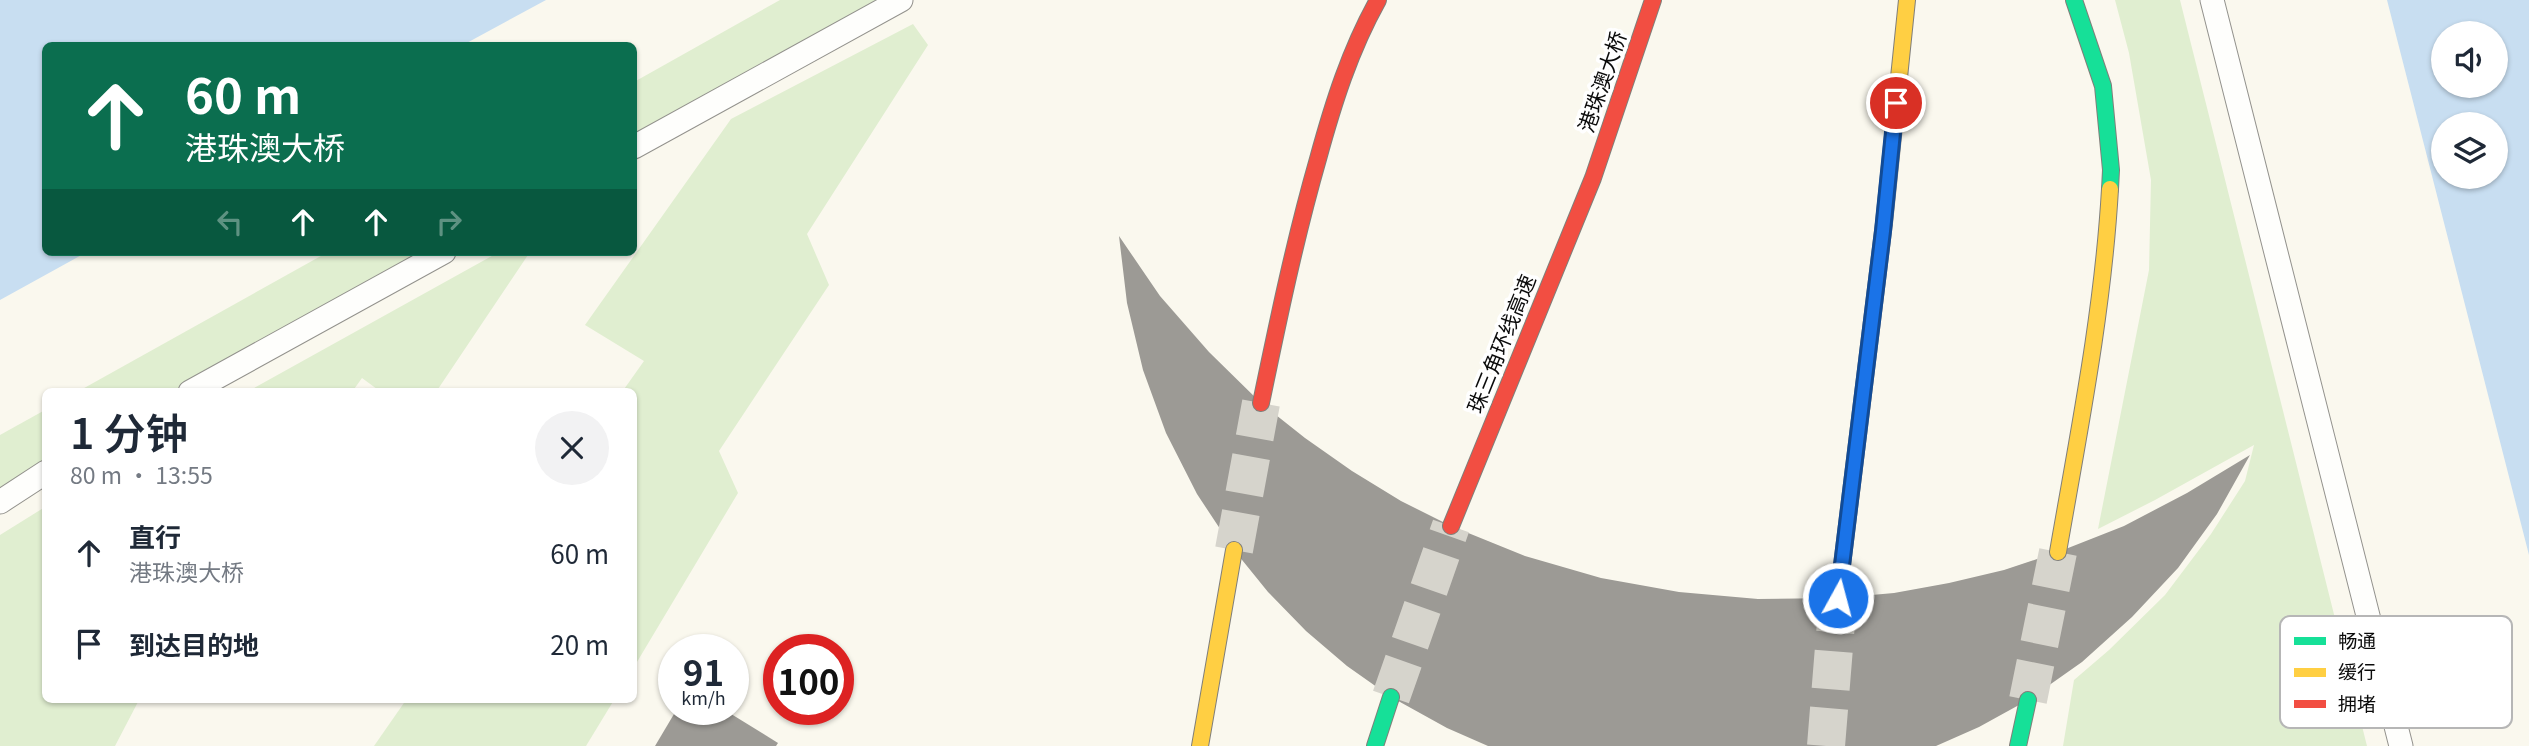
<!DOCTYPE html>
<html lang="zh">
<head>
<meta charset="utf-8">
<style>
  body { margin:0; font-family:Georgia,"Noto Sans SC",serif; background:#f2f2f3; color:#1f2937; height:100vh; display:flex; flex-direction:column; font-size:26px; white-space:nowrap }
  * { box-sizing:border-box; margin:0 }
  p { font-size:23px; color:#747a83 }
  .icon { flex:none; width:38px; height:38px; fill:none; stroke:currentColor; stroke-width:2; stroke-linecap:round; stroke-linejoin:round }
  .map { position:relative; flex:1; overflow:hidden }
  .side { position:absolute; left:42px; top:388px; width:595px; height:315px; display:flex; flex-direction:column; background:#fff; border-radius:10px; box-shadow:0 2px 5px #0004 }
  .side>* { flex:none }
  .top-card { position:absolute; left:42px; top:42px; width:595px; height:214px; border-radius:10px; box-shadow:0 2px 5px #0004; background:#0b6e4f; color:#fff; overflow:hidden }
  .controls { position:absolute; left:2431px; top:21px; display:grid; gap:14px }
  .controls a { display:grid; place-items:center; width:77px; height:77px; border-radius:50%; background:#fff; box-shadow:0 2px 5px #0004; font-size:35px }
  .speed { position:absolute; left:658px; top:634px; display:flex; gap:14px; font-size:35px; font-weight:700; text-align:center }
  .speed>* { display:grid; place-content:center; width:91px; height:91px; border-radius:50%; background:#fff; box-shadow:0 2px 5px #0004; line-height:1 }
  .speed small { font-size:18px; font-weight:400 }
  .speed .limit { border:10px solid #d22; background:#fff; color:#111 }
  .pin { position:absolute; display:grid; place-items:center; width:60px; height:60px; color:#fff; margin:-30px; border:4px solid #fff; border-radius:50%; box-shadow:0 2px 7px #0007 }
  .me { position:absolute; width:77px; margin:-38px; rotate:7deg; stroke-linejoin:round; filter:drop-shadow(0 0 5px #0008) }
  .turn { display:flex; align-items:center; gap:24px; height:147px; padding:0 28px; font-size:32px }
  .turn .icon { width:91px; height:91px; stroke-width:2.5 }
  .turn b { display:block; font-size:49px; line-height:60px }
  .lanes { display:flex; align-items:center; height:66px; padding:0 28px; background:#0003; justify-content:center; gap:35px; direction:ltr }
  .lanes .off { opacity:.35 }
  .round { display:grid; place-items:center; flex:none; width:74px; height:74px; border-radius:37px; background:#f2f2f3 }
  .summary { display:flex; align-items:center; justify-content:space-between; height:119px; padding:0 28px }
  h1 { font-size:42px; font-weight:600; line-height:52px }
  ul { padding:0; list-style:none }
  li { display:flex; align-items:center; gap:21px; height:91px; padding:0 28px }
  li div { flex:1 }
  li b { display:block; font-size:26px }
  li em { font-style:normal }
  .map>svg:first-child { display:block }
  .green { fill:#e0eed0 }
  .water { fill:#c8def1; fill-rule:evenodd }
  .building { fill:#9c9a95 }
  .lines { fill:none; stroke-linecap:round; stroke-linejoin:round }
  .highway-tunnel { stroke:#d6d4cc; stroke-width:38; stroke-dasharray:38 19; stroke-linecap:butt }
  .lane-casing { stroke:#93928d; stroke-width:25 }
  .fast-casing { stroke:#807f7a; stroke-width:18 }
  .slow-casing { stroke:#807f7a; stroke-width:18 }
  .jam-casing { stroke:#807f7a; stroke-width:18 }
  .lane { stroke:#fefefc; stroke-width:23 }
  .fast { stroke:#16e098; stroke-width:16 }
  .slow { stroke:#ffcf43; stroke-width:16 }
  .jam { stroke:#f24e42; stroke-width:16 }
  .route-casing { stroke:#114b97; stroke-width:18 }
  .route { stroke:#1a73e8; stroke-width:12 }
  .labels { text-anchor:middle; stroke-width:7; stroke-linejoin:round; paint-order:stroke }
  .street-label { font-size:21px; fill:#0b0b0b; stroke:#fff }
  .key { fill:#fff; stroke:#b6b6b6; stroke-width:2 }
  .key-label { font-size:19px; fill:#0b0b0b }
</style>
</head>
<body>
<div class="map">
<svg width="2529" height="746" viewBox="0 0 2529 746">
  <rect width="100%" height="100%" fill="#faf8ee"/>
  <g class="green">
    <path d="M 780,0 L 884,0 L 634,141 L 634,82 Z"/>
    <path d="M 2115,0 L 2180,0 L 2367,746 L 2063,746 L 2074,680 L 2109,650 L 2165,595 L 2211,534 L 2245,481 L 2254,445 L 2155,500 L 2098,529 L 2149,270 L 2151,180 L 2129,53 Z"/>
    <path d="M 913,24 L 928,45 L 807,234 L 829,285 L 719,451 L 738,493 L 634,667 L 634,392 L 622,392 L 644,361 L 585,325 L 731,119 Z"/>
    <path d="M 328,252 L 436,252 L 188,392 L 77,392 Z"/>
    <path d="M 499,252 L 530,252 L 436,392 L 381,392 L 362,378 L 352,392 L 247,392 Z"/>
    <path d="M 45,410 L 45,472 L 0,498 L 0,435 Z"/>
    <path d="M 45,507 L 46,700 L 139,700 L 115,746 L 0,746 L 0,535 Z"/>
    <path d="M 406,700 L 614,700 L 586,746 L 374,746 Z"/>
  </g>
  <g class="water">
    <path d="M 0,0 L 546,0 L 463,45 L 46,46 L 46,252 L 87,252 L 0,300 Z"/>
    <path d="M 2387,0 L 2529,0 L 2529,555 ZM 2443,33 L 2496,33 L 2496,86 L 2443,86 ZM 2443,124 L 2496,124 L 2496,177 L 2443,177 Z"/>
  </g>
  <g class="building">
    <path d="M 1119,236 L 1160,296 L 1209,352 L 1261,403 L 1305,438 L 1352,471 L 1401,501 L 1451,526 L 1525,556 L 1601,578 L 1679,592 L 1758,599 L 1838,598 L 1894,593 L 1949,583 L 2004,570 L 2058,552 L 2124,526 L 2187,493 L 2250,455 L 2217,514 L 2178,568 L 2132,617 L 2082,662 L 2028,700 L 1979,727 L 1936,746 L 1488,746 L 1447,728 L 1391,697 L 1347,666 L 1306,631 L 1268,592 L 1234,550 L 1197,494 L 1166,433 L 1143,370 L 1127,303 Z"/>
    <path d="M 677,709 L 723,709 L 778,743 L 776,746 L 655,746 Z"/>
  </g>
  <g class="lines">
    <g class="highway-tunnel">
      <path d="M 1234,550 L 1261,403"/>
      <path d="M 1391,697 L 1451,526"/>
      <path d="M 2028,700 L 2058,552"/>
      <path d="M 1826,746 L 1838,598"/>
    </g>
    <g class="lane-casing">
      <g id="lane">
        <path d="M 2212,0 L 2401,746"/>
        <path d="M 634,147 L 901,0"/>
        <path d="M 190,392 L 444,252"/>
        <path d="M 0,502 L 46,472"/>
      </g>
    </g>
    <g class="fast-casing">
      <g id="fast">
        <path d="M 2074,0 L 2103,86 L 2111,170 L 2110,189"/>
        <path d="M 1375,746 L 1391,697"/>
        <path d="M 2018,746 L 2028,700"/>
      </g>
    </g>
    <g class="slow-casing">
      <g id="slow">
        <path d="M 1884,223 L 1907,0"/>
        <path d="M 2058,552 C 2079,431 2103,311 2110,189"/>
        <path d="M 1200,746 L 1234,550"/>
      </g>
    </g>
    <g class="jam-casing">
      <g id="jam">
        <path d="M 1261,403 C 1278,321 1295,239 1318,159 C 1333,104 1350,50 1378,0"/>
        <path d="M 1451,526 L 1593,178 L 1653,0"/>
        <path d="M 1838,598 L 1884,223"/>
      </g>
    </g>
    <use href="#lane" class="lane"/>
    <use href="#fast" class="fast"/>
    <use href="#slow" class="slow"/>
    <use href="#jam" class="jam"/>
  </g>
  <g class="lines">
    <g class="route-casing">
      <path id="route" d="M 1838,598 L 1883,231 L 1896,103"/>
    </g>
    <use href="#route" class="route"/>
  </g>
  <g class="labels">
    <g class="street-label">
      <text transform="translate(1603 82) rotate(-71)" y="7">港珠澳大桥</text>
      <text transform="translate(1502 344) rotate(-68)" y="7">珠三角环线高速</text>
    </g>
  </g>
  <rect x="2280" y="616" width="232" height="112" rx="10" class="key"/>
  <rect x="2294" y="637" width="32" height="8" fill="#16e098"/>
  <rect x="2294" y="668" width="32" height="9" fill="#ffcf43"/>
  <rect x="2294" y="700" width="32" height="8" fill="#f24e42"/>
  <g class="key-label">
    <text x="2338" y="648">畅通</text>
    <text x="2338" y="679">缓行</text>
    <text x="2338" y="711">拥堵</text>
  </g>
</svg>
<div class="controls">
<a><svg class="icon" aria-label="sound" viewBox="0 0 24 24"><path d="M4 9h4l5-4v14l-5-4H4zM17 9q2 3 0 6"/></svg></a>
<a><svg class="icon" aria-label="layers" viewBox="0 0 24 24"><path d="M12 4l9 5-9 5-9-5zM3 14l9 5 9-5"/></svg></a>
</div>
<div class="speed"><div>91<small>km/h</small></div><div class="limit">100</div></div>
<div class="pin" style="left:1896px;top:103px;background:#d93025"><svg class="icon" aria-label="arrive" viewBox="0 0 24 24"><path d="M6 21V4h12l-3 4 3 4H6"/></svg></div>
<svg class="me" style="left:1838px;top:598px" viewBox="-20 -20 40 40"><circle r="17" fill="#1a73e8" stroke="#fff" stroke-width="3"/><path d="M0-11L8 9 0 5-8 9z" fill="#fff"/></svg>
<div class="top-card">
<div class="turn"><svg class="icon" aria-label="ahead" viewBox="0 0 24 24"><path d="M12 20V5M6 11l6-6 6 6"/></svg><div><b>60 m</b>港珠澳大桥</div></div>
<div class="lanes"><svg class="icon off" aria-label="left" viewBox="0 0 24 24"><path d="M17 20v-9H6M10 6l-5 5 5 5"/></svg><svg class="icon" aria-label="ahead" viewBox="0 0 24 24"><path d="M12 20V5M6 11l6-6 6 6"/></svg><svg class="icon" aria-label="ahead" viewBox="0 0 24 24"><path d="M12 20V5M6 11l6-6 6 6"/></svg><svg class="icon off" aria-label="right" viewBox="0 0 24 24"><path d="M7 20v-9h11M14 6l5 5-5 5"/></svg></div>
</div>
<section class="side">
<div class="summary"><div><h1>1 分钟</h1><p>80 m · 13:55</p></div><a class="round"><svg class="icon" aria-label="close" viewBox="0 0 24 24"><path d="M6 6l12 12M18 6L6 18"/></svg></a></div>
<ul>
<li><svg class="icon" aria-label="ahead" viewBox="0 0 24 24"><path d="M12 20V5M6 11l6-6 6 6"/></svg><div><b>直行</b><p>港珠澳大桥</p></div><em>60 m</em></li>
<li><svg class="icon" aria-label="arrive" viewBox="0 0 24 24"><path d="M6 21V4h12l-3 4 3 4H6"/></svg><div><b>到达目的地</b></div><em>20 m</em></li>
</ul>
</section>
</div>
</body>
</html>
